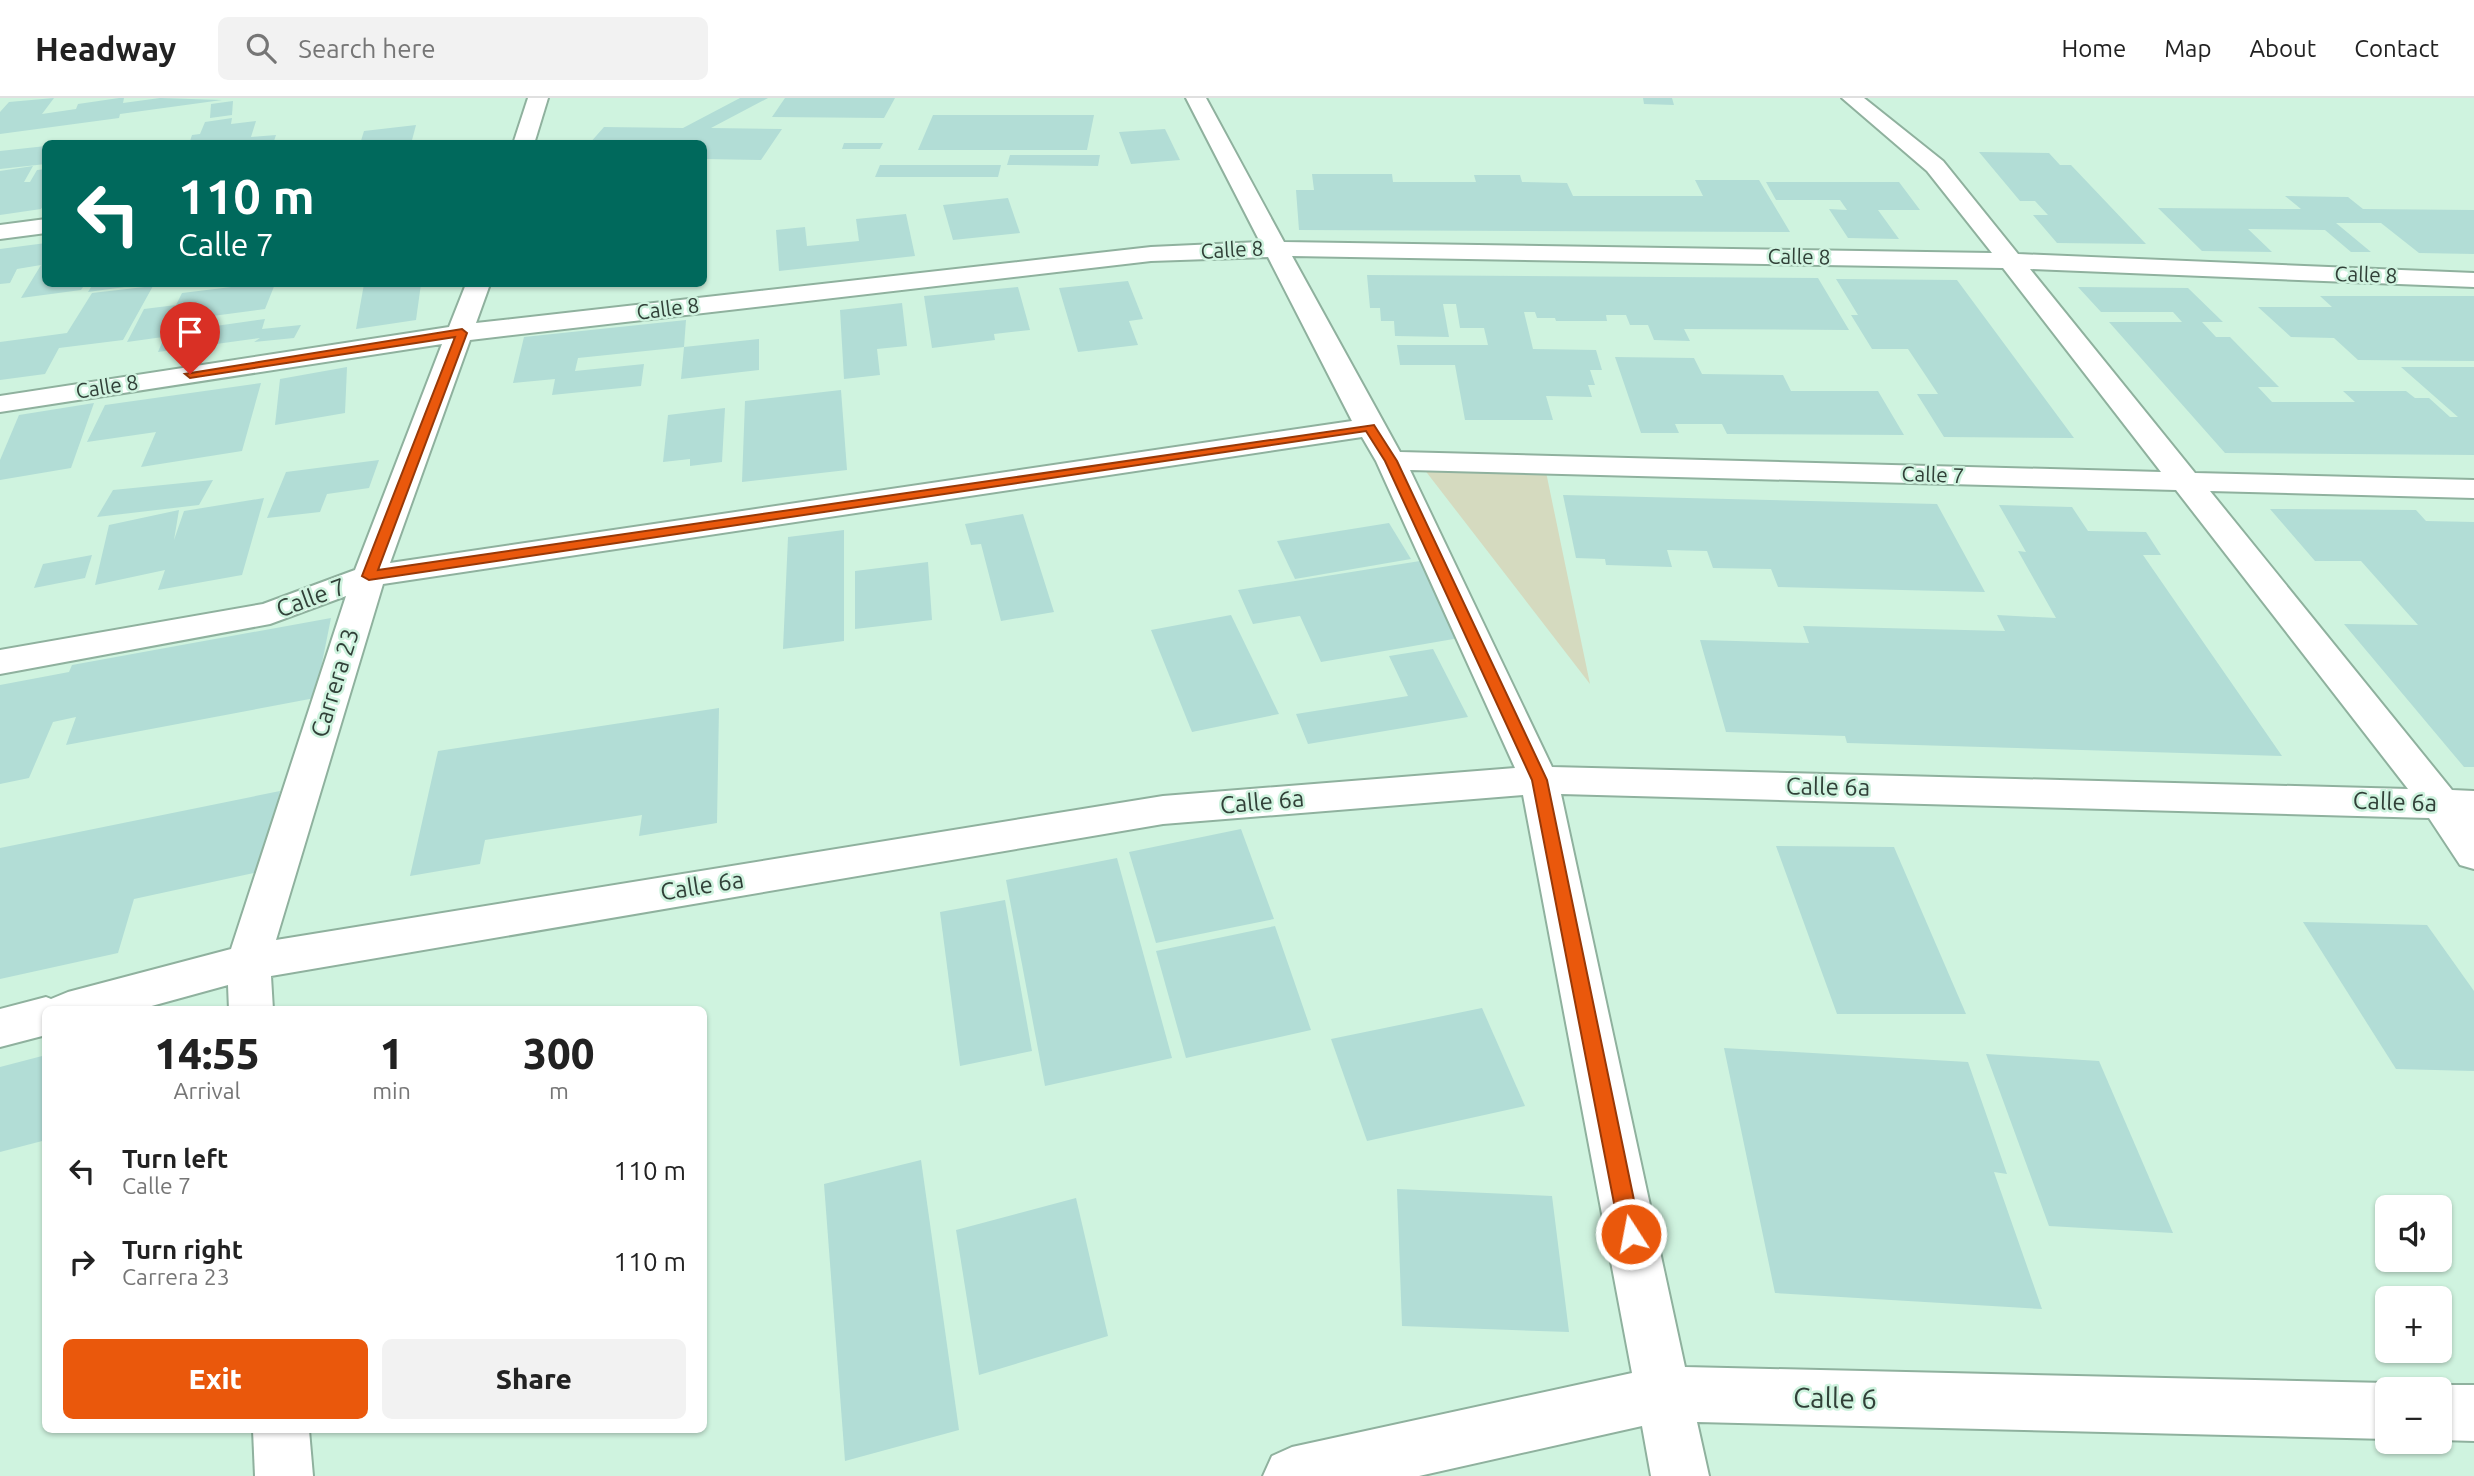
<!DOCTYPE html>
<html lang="en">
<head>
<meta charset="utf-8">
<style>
  body { margin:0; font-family:Ubuntu,sans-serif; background:#f2f2f2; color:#222; height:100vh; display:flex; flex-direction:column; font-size:26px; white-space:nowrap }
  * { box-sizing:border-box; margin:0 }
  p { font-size:23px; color:#767676 }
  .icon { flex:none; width:38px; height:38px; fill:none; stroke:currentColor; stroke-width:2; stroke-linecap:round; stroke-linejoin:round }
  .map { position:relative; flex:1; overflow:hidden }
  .panel { position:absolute; left:42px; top:908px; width:665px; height:427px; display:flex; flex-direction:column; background:#fff; border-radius:10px; box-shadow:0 2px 5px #0004 }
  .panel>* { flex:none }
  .guide { position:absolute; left:42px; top:42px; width:665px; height:147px; border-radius:10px; box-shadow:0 2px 5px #0004; background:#00695c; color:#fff; overflow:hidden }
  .buttons { position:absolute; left:2375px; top:1097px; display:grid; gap:14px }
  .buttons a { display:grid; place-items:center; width:77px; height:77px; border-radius:10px; background:#fff; box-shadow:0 2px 5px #0004; font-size:35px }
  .pin { position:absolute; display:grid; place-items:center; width:60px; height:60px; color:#fff; margin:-72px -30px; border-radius:50% 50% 50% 0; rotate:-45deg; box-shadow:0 0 7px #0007 }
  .pin .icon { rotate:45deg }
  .me { position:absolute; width:77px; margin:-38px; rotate:349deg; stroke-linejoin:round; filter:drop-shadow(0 0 5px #0008) }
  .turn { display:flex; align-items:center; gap:24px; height:147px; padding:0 21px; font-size:32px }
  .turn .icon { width:91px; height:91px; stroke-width:2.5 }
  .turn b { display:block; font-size:49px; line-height:60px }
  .eta { display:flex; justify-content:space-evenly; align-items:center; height:119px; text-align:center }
  .eta b { font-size:42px; font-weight:800; line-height:49px }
  .cta { display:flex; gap:14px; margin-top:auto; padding:14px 21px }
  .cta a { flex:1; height:80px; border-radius:10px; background:#ea580c; color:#fff; font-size:28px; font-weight:800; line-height:80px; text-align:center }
  .cta a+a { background:#f2f2f2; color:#222 }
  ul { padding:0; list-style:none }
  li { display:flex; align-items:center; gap:21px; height:91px; padding:0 21px }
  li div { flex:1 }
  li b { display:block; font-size:26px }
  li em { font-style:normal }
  header { display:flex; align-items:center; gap:42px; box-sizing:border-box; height:98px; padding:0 35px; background:#fff; border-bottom:2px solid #e0e0e0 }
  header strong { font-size:33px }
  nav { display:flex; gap:38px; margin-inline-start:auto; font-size:24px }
  .search { width:490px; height:63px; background:#f2f2f2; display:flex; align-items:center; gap:18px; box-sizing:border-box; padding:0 24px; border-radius:10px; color:#767676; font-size:26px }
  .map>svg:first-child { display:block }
  .green { fill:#d5dabf }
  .building { fill:#b2ddd6 }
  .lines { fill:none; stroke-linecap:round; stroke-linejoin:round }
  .minor-casing { stroke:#8fb19e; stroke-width:4 }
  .minor { fill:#fff; fill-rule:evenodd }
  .route { fill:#ea580c; stroke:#983908; stroke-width:2 }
  .labels { text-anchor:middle; stroke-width:5; stroke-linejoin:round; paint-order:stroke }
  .far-street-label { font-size:21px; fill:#314038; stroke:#cff3df }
  .street-label { font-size:24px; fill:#314038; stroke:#cff3df }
  .near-street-label { font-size:28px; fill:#314038; stroke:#cff3df }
</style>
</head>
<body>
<header>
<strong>Headway</strong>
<div class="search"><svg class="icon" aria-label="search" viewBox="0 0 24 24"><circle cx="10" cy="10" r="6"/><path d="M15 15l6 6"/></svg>Search here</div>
<nav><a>Home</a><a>Map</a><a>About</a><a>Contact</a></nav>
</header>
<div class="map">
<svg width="2474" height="1378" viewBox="0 0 2474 1378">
  <rect width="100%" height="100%" fill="#cff3df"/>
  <path class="green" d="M 1424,371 L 1546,374 L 1590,586 Z"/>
  <g class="building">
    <path d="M 54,0 L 42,16 L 76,11 L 78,6 L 119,0 L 124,0 L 123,5 L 160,0 L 222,2 L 120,16 L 119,20 L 0,36 L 0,14 L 9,4 Z"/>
    <path d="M 740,0 L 768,0 L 711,30 L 782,31 L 761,62 L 704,61 L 704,46 L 589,46 L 604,29 L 683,30 Z"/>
    <path d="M 785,0 L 895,0 L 884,20 L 772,19 Z"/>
    <path d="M 1643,0 L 1672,0 L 1674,7 L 1644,6 Z"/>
    <path d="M 233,3 L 232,17 L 210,20 L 211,6 Z"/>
    <path d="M 933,17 L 1094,17 L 1087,52 L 918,52 Z"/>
    <path d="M 232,20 L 231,26 L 256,23 L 251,39 L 276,37 L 273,46 L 189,46 L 192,37 L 200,36 L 205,24 Z"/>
    <path d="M 416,27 L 411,46 L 360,46 L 364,33 Z"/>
    <path d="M 1165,31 L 1180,62 L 1131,66 L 1119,34 Z"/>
    <path d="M 844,45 L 883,45 L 880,51 L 842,51 Z"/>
    <path d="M 46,48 L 46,66 L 0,71 L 0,53 Z"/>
    <path d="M 1979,54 L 2049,55 L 2060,67 L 2071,67 L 2146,146 L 2057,145 L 2033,117 L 2048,117 L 2035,103 L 2020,103 Z"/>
    <path d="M 1010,57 L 1100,57 L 1098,68 L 1007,67 Z"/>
    <path d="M 880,67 L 1001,67 L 998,79 L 875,79 Z"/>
    <path d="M 33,68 L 24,84 L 30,84 L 37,72 L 46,71 L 46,104 L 41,111 L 0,117 L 0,73 Z"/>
    <path d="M 1312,76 L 1392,76 L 1393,84 L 1476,84 L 1474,77 L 1520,77 L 1522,84 L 1567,85 L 1573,98 L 1703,98 L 1695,82 L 1759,82 L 1790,134 L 1299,132 L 1296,92 L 1314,92 Z"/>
    <path d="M 1766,84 L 1899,84 L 1920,112 L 1878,112 L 1899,141 L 1848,140 L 1829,111 L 1847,112 L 1840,102 L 1776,102 Z"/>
    <path d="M 2285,98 L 2348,99 L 2363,111 L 2474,112 L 2474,156 L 2419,155 L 2381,125 L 2336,125 L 2371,154 L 2351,154 L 2325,132 L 2248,131 L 2272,154 L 2202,153 L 2158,110 L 2301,111 Z"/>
    <path d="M 1008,100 L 1020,135 L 953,142 L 943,107 Z"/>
    <path d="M 906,116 L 915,158 L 779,173 L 776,132 L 805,129 L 807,148 L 859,143 L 856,121 Z"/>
    <path d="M 46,145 L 46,186 L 85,186 L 81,192 L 21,200 L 41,167 L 17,171 L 10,185 L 0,186 L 0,151 Z"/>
    <path d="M 1367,177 L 1818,180 L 1849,232 L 1684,231 L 1690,243 L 1654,242 L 1648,227 L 1630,227 L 1626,217 L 1606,217 L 1607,223 L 1556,223 L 1555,220 L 1537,220 L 1535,214 L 1524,214 L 1533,251 L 1596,252 L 1602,272 L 1590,272 L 1595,287 L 1588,287 L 1592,299 L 1546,298 L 1553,322 L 1465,322 L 1455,267 L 1400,267 L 1397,247 L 1488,247 L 1484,230 L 1460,230 L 1456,206 L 1443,206 L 1449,239 L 1395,238 L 1394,223 L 1381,223 L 1380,210 L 1370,210 Z"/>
    <path d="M 1836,181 L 1957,182 L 2074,340 L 1944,339 L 1917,296 L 1938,296 L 1908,251 L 1872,251 L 1851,217 L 1858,217 Z"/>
    <path d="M 1128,183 L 1143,221 L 1129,223 L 1138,247 L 1078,254 L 1059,190 Z"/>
    <path d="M 93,186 L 139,186 L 139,187 L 88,194 Z"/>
    <path d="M 257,186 L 275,186 L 265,211 L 205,219 L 210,211 L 202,211 L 196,224 L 167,227 L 163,239 L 127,244 L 144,211 L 176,207 L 182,195 Z"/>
    <path d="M 364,186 L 421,186 L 416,222 L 356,231 Z"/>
    <path d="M 153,188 L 123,242 L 59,250 L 45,276 L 0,282 L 0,244 L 67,235 L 92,195 Z"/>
    <path d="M 1018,189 L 1030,232 L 994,236 L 995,242 L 932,250 L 924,198 Z"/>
    <path d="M 2078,189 L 2188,190 L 2223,224 L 2202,224 L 2216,239 L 2230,239 L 2279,289 L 2258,289 L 2272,304 L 2355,304 L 2343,293 L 2406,293 L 2415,300 L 2429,300 L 2450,319 L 2458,319 L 2401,269 L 2474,269 L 2474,357 L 2225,355 L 2109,224 L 2182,224 L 2173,214 L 2101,214 Z"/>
    <path d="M 2320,198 L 2474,198 L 2474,263 L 2358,262 L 2334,240 L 2291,239 L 2258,209 L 2332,209 Z"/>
    <path d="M 902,205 L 907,248 L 877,251 L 880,277 L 844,281 L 840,212 Z"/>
    <path d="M 265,221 L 262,231 L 301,227 L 294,240 L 254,244 L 260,240 L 158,254 L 166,235 Z"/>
    <path d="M 686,222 L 684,249 L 578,260 L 575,273 L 644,266 L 641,288 L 552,297 L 555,281 L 513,285 L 524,239 Z"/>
    <path d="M 759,241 L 759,272 L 681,281 L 684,249 Z"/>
    <path d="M 1615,259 L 1694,260 L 1702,276 L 1783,277 L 1791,293 L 1878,293 L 1904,337 L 1727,336 L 1722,326 L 1675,326 L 1679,335 L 1641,335 Z"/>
    <path d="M 347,269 L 345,315 L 275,327 L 280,281 Z"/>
    <path d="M 261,285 L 242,353 L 141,369 L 156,334 L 87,344 L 105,307 Z"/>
    <path d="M 841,292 L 847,372 L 742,384 L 745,303 Z"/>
    <path d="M 94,305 L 71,370 L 0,382 L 0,362 L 19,317 Z"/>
    <path d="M 725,310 L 722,364 L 690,368 L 690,361 L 663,364 L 668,317 Z"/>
    <path d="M 379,362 L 369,390 L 327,396 L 320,414 L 267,420 L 286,374 Z"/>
    <path d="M 213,382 L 199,407 L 97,419 L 113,392 Z"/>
    <path d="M 1563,397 L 1937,406 L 1985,494 L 1778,489 L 1771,471 L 1713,470 L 1707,453 L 1667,452 L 1672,469 L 1606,467 L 1605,461 L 1576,460 Z"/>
    <path d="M 264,400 L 242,477 L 158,492 L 165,472 L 95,487 L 109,427 L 179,412 L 174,442 L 184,413 Z"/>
    <path d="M 1999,407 L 2072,409 L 2088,433 L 2146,434 L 2161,457 L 2143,457 L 2282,658 L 1847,645 L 1845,638 L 1726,634 L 1700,542 L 1809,545 L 1803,528 L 2005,533 L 1997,517 L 2056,520 L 2018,453 L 2026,454 Z"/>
    <path d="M 2270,411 L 2416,412 L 2426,423 L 2474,424 L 2474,669 L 2464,669 L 2344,526 L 2418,527 L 2361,463 L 2315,463 Z"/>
    <path d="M 1023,416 L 1054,514 L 1001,523 L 981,446 L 971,447 L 965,426 Z"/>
    <path d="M 1389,425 L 1411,461 L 1295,481 L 1277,443 Z"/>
    <path d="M 844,432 L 844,543 L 783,551 L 788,439 Z"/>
    <path d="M 92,457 L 85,480 L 34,490 L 43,466 Z"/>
    <path d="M 1420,463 L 1465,539 L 1321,564 L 1300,518 L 1253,526 L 1238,492 Z"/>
    <path d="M 928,464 L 932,522 L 855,531 L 855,473 Z"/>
    <path d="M 1231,517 L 1279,616 L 1192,634 L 1151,532 Z"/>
    <path d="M 331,520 L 315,600 L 66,647 L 76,619 L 53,624 L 29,680 L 0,686 L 0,587 L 69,574 L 72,567 Z"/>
    <path d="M 1433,551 L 1468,619 L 1308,646 L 1296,616 L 1408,598 L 1389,558 Z"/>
    <path d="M 719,610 L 717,725 L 639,738 L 642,717 L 485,742 L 480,766 L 410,778 L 438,653 Z"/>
    <path d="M 280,693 L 263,773 L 134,801 L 118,855 L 0,881 L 0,750 Z"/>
    <path d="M 1241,731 L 1274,821 L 1156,845 L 1129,754 Z"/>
    <path d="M 1776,748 L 1894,749 L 1966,916 L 1837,916 Z"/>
    <path d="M 1117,760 L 1172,960 L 1045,988 L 1006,782 Z"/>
    <path d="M 1005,802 L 1032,953 L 960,968 L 940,814 Z"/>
    <path d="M 2303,824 L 2427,827 L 2474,893 L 2474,973 L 2396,971 Z"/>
    <path d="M 1275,828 L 1311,932 L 1186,960 L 1156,853 Z"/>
    <path d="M 1482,910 L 1525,1008 L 1367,1043 L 1331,941 Z"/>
    <path d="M 1724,950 L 1968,964 L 2007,1076 L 1994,1074 L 2042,1211 L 1775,1195 Z"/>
    <path d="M 1986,956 L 2099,963 L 2173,1135 L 2049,1128 Z"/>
    <path d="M 46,957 L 46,1042 L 0,1054 L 0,969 Z"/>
    <path d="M 921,1062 L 959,1332 L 845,1363 L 824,1086 Z"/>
    <path d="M 1397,1091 L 1552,1098 L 1569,1234 L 1402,1228 Z"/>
    <path d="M 1076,1100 L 1108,1238 L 979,1277 L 956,1132 Z"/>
  </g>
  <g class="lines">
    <g class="minor-casing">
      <g id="minor">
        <path d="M 528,0 L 548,0 L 534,46 L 513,46 Z"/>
        <path d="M 1186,0 L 1206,0 L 1284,144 L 1992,155 L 1927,73 L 1842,0 L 1864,0 L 1943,63 L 2018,156 L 2474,175 L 2474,189 L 2030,171 L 2195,375 L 2474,382 L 2474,400 L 2210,393 L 2452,692 L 2474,693 L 2474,771 L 2460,767 L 2429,720 L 1561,696 L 1685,1269 L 2387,1285 L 2402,1292 L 2387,1292 L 2387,1341 L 1697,1324 L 1709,1378 L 1651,1378 L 1642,1328 L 1419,1378 L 1263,1378 L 1272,1358 L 1292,1349 L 1632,1275 L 1523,697 L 1163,726 L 271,878 L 273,912 L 229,912 L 228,887 L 137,912 L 46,912 L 46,937 L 0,949 L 0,911 L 46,899 L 51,901 L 68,894 L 231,851 L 346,498 L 270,526 L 0,576 L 0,552 L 263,506 L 355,472 L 442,246 L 0,314 L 0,298 L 449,229 L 466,186 L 490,186 L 476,225 L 1151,149 L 1260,144 ZM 1292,158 L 2003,170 L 2161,374 L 1400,354 ZM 1268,159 L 1352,323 L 390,465 L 470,242 L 1151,163 ZM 1362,339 L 1376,363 L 1515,670 L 1163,698 L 276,842 L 383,486 ZM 1410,372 L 2176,392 L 2408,691 L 1552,669 Z"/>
        <path d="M 46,121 L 46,135 L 0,141 L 0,127 Z"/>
        <path d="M 2440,1287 L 2474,1287 L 2474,1343 L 2440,1342 L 2440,1292 L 2430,1292 Z"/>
        <path d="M 253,1332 L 309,1332 L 313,1378 L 255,1378 Z"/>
      </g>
    </g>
    <use href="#minor" class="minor"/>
  </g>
  <path class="route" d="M 462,231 L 467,235 L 378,472 L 1374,327 L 1397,363 L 1547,682 L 1641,1136 L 1638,1143 L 1631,1146 L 1623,1143 L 1620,1136 L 1532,682 L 1385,363 L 1366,333 L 369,482 L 362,478 L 455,239 L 190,280 L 185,276 Z"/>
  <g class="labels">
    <g class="far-street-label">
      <text transform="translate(1232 152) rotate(-3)" y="7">Calle 8</text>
      <text transform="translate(1799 159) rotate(1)" y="7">Calle 8</text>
      <text transform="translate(2366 177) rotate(2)" y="7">Calle 8</text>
      <text transform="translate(668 211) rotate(-7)" y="7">Calle 8</text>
      <text transform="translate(107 289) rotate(-9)" y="7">Calle 8</text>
      <text transform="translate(1933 377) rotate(2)" y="7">Calle 7</text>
    </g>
    <g class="street-label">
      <text transform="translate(311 500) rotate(-20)" y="8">Calle 7</text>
      <text transform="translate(335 585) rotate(-73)" y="8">Carrera 23</text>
      <text transform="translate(1828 689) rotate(1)" y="8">Calle 6a</text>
      <text transform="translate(1262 704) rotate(-5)" y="8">Calle 6a</text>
      <text transform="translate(2395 704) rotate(2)" y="8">Calle 6a</text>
      <text transform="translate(702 788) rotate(-9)" y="8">Calle 6a</text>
    </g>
    <g class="near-street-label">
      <text transform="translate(1835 1300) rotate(1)" y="10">Calle 6</text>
    </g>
  </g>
</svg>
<div class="buttons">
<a><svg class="icon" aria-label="sound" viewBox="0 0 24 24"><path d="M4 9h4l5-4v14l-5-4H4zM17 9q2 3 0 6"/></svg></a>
<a>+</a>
<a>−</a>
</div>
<div class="pin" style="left:190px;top:276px;background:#d93025"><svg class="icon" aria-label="arrive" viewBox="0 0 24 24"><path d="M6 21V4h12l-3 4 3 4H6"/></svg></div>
<svg class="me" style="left:1631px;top:1136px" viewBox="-20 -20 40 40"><circle r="17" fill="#ea580c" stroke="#fff" stroke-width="3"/><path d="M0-11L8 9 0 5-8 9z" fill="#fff"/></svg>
<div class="guide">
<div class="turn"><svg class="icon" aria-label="left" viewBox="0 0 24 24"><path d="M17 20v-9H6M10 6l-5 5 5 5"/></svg><div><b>110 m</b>Calle 7</div></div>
</div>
<section class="panel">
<div class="eta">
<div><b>14:55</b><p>Arrival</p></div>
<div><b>1</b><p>min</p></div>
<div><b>300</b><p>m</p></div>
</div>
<ul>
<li><svg class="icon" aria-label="left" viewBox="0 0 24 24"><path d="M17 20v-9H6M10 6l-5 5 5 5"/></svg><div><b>Turn left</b><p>Calle 7</p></div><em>110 m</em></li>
<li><svg class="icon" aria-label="right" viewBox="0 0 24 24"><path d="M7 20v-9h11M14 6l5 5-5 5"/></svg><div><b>Turn right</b><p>Carrera 23</p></div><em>110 m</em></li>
</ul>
<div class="cta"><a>Exit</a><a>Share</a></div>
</section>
</div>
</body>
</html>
